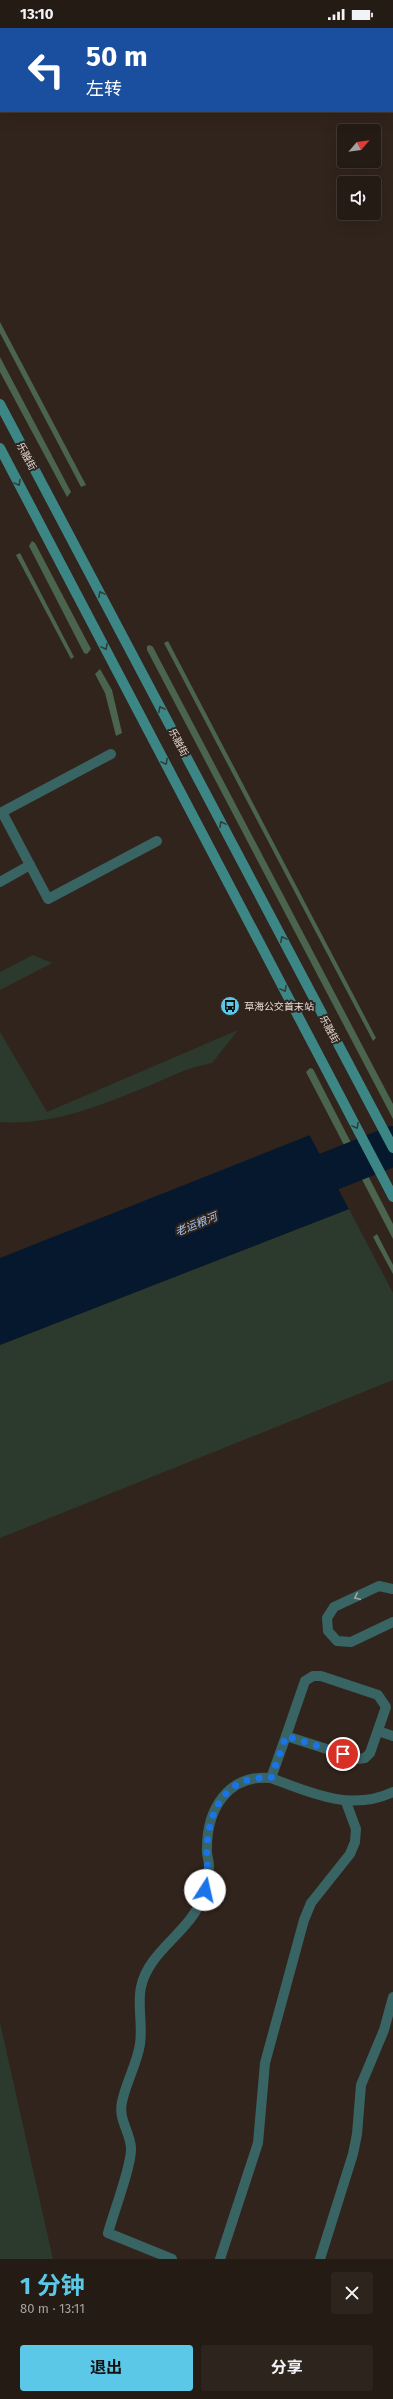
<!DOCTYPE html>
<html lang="zh">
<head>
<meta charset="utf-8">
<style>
  body { margin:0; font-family:"Fira Sans","Noto Sans SC",sans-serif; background:#2d241e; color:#f1f3f6; height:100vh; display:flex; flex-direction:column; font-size:15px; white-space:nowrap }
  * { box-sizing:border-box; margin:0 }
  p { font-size:13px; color:#a3a1a0 }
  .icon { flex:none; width:22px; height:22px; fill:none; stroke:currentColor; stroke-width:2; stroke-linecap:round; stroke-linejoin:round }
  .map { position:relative; height:2231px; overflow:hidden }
  .side { display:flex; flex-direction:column; background:#251b15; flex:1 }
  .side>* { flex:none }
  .top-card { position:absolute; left:0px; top:0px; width:393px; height:84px; box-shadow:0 4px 16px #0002,0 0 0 1px #423934; background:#1a4fa0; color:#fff; overflow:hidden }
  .needle { width:26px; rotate:62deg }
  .tools { position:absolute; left:337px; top:96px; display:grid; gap:8px }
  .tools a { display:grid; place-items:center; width:44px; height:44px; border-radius:4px; background:#251b15; box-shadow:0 4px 16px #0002,0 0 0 1px #423934; font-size:20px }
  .pin { position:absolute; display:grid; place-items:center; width:34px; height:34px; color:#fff; margin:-17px; border:2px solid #fff; border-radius:50%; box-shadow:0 1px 4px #0007 }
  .me { position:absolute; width:44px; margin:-22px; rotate:10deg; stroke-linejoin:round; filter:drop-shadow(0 0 3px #0008) }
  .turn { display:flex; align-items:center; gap:14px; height:84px; padding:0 20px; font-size:18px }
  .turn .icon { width:52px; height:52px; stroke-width:2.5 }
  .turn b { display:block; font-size:28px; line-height:34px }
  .round { display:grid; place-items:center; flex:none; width:42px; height:42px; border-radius:4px; background:#2d241e }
  .head { display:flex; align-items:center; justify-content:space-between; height:68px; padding:0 20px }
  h1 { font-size:24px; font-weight:700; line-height:30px; color:#5ac8e6 }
  .cta { display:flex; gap:8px; margin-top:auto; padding:8px 20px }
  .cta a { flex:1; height:46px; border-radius:4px; background:#5ac8e6; color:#111; font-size:16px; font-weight:700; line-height:46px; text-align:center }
  .cta a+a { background:#2d241e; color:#f1f3f6 }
  .status { display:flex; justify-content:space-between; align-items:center; height:28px; padding:0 20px; background:#251b15; direction:ltr }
  .status svg { height:11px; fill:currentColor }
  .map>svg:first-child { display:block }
  .green { fill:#2b3a2d }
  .forest { fill:#4a644e }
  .water { fill:#06182d }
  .pier { fill:#31241c }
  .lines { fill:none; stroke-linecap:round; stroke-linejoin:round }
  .river { stroke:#06182d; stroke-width:40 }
  .street { stroke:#396464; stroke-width:10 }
  .secondary { stroke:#3c8686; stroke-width:10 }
  .oneway { stroke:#343c36 }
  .oneway2 { stroke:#9aa9a5 }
  .route { stroke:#1a73e8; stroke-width:7; stroke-dasharray:0 12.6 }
  .labels { text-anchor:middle; stroke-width:4; stroke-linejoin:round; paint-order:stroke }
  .street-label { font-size:10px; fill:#eae1db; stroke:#31241c }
  .poi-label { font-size:10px; fill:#eae1db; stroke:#31241c; text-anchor:start }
  .water-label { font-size:11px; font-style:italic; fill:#9fc5f3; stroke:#31241c }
</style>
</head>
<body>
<div class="status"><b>13:10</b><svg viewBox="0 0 49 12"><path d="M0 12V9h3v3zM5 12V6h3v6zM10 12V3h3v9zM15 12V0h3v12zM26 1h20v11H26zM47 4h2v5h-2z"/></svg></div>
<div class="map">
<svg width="393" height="2231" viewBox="0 0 393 2231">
  <rect width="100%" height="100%" fill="#31241c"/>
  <g class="green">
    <path d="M 33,927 L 52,935 L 0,962 L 0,944 Z"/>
    <path d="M 238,1002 L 212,1035 C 184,1040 167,1051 141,1061 C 96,1079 49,1098 0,1094 L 0,1004 L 47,1084 Z"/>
    <path d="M 349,1181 L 393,1265 L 393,1352 L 0,1510 L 0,1317 Z"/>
    <path d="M 0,1995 L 53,2231 L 0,2231 Z"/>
  </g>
  <g class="forest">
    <path d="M 0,294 L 86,457 L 81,459 L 0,305 Z"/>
    <path d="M 0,329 L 71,464 L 67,469 L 0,344 Z"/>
    <path d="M 32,513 L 35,515 L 91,621 L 87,626 L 84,625 L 29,518 Z"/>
    <path d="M 20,525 L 74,629 L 71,631 L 16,527 Z"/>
    <path d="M 168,613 L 376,1010 L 373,1013 L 164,615 Z"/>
    <path d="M 150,617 L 153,619 L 393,1076 L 393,1091 L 147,622 L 147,618 Z"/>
    <path d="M 100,641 L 112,662 L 122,705 L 116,708 L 105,665 L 95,646 Z"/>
    <path d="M 310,1040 L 313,1041 L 393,1196 L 393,1211 L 306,1044 Z"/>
    <path d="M 377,1206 L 393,1237 L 393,1246 L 373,1209 Z"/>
  </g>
  <path class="water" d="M 310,1107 L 349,1181 L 0,1317 L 0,1230 Z"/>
  <path class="pier" d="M 309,1106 L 312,1107 L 351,1180 L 350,1183 Z"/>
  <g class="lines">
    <path class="river" d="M 278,1164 L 393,1118"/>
    <g class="street">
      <path d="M 111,726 L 2,784 L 48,871 L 157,813"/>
      <path d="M 0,854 L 30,837"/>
      <path d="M 393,1561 L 379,1558 L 334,1579 L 327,1590 L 328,1603 L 337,1613 L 351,1614 L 393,1594"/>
      <path d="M 313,1648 L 321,1648 L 378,1667 L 386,1679 L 370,1725 L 365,1730 L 358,1731 L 286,1708 L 305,1653 Z"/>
      <path d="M 378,1703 L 393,1708"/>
      <path d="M 271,1750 C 311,1765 351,1784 393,1764"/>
      <path d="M 172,2231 L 108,2205 C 113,2186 132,2137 131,2120 C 130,2103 118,2092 122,2074 C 126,2054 137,2036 140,2016 C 143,1997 137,1977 141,1959 C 149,1921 192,1904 203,1867 C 206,1858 209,1848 209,1838 C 209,1832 206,1826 207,1820 C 207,1781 228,1746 271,1750 L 286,1708"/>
      <path d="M 220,2231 L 258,2115 L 265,2035 L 304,1892 L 311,1875 L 350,1826 L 355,1814 L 356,1801 L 346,1774"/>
      <path d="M 320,2231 L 353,2126 L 357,2106 L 361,2057 L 384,2002 L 393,1969"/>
    </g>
    <g class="secondary">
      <path d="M 0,376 L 393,1120"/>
      <path d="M 0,420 L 393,1169"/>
    </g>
  </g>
  <defs><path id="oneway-chevron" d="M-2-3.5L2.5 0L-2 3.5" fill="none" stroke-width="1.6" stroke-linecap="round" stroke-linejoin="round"/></defs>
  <g class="oneway">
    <use href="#oneway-chevron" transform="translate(18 455) rotate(62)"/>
    <use href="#oneway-chevron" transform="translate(101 566) rotate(-118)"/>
    <use href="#oneway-chevron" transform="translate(105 619) rotate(62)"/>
    <use href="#oneway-chevron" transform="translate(161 681) rotate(-118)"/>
    <use href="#oneway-chevron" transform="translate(165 734) rotate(62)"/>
    <use href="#oneway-chevron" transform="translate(222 796) rotate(-118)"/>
    <use href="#oneway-chevron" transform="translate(283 911) rotate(-118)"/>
    <use href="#oneway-chevron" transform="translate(284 961) rotate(62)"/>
    <use href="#oneway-chevron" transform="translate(356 1098) rotate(62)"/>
  </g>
  <use class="oneway2" href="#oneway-chevron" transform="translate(357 1569) rotate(155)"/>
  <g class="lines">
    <path class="route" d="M 205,1862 C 210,1846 206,1834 207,1819 C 209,1780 228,1746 271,1750 L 286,1708 L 343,1726"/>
  </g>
  <defs>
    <g id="bus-disc" transform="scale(1)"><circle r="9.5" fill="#5ac8e6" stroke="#31241c"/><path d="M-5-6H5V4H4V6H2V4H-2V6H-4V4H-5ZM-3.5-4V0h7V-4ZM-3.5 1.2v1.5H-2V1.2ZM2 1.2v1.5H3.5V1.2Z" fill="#111"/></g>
  </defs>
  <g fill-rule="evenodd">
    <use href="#bus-disc" x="230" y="978"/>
  </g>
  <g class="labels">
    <g class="street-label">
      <text transform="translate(27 428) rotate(62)" y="4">乐融街</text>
      <text transform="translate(179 714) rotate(62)" y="4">乐融街</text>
      <text transform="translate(330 1001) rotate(62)" y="4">乐融街</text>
    </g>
    <g class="poi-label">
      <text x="244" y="982">草海公交首末站</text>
    </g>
    <g class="water-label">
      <text transform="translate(196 1196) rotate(-22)" y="4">老运粮河</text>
    </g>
  </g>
</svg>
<div class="tools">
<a><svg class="needle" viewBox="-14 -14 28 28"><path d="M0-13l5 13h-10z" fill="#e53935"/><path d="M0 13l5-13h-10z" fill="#a3a1a0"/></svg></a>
<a><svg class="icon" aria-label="sound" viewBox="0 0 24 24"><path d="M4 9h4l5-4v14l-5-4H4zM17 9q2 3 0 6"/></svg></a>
</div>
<div class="pin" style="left:343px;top:1726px;background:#d93025"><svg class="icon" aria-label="arrive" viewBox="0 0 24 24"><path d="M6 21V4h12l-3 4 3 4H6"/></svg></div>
<svg class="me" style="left:205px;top:1862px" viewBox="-20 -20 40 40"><circle r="19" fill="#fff"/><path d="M0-13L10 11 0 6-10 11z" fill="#1a73e8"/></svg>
<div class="top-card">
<div class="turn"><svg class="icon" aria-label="left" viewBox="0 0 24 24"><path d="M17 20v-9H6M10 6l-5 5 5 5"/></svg><div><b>50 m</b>左转</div></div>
</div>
</div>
<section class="side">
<div class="head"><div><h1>1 分钟</h1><p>80 m · 13:11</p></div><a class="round"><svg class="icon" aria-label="close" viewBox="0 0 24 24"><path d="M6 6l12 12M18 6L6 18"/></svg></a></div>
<div class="cta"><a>退出</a><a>分享</a></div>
</section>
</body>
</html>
